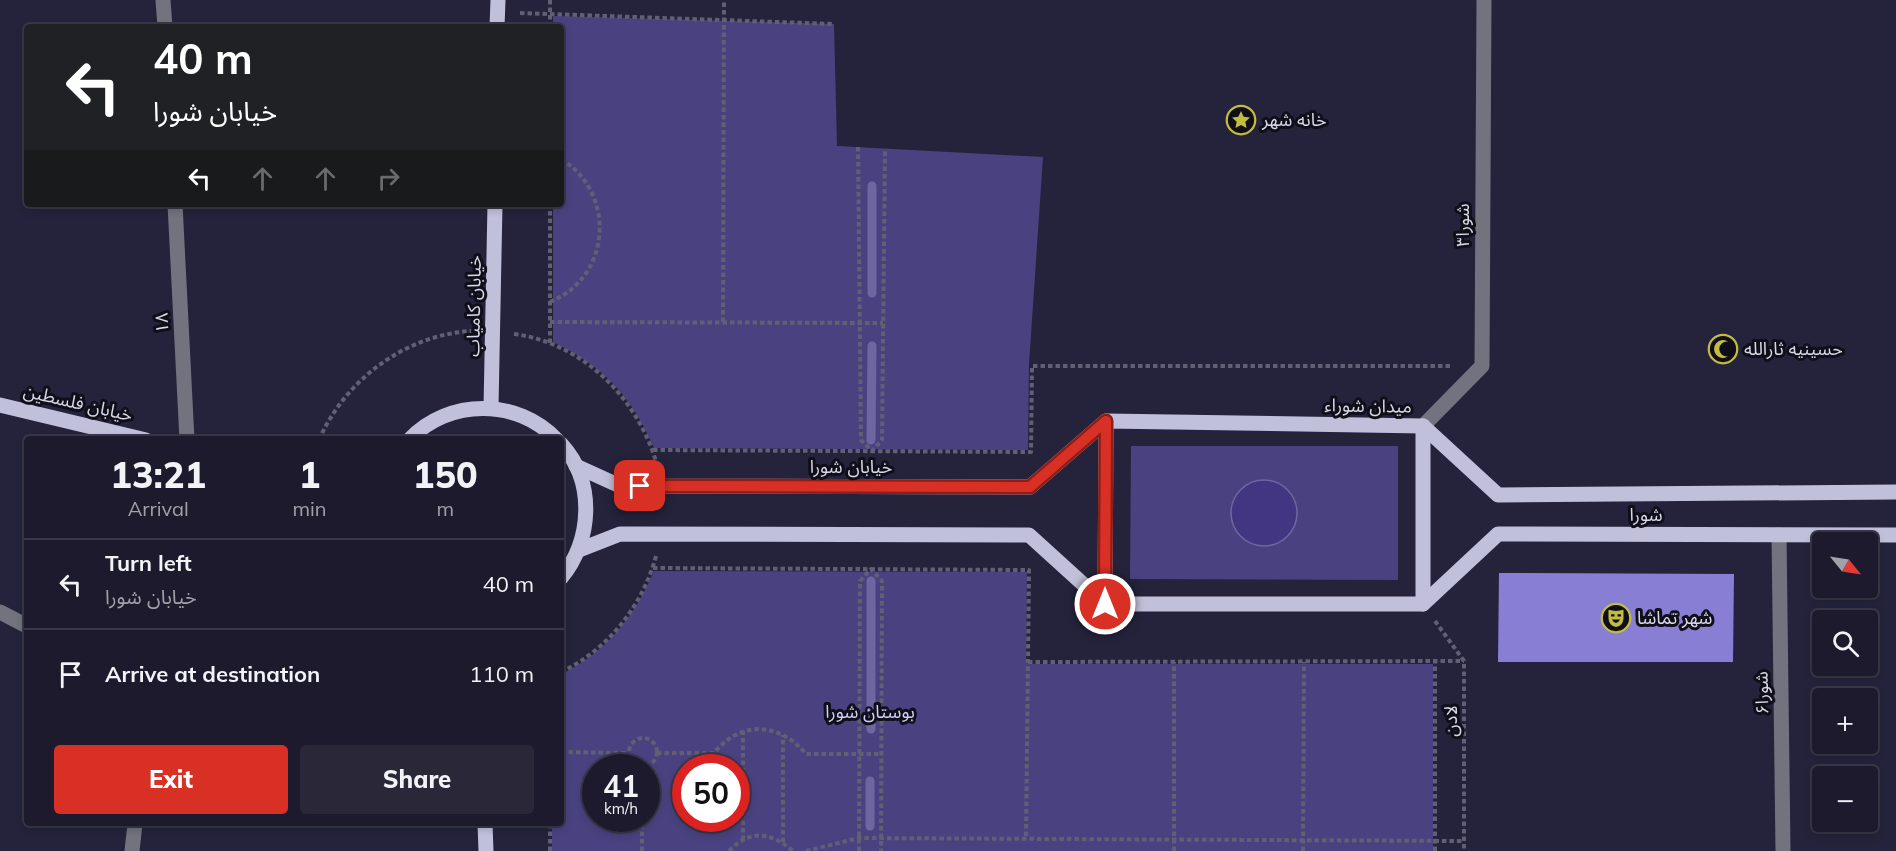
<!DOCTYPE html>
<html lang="en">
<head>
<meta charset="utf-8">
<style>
  body { margin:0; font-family:Mulish,"Noto Sans Arabic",sans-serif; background:#292738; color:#f1f3f6; height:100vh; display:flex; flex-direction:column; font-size:22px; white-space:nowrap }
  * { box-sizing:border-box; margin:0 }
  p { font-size:20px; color:#a0a1a9 }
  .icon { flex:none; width:33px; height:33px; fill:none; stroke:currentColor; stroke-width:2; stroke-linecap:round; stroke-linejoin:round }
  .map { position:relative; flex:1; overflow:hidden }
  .drawer { position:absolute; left:24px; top:436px; width:540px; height:390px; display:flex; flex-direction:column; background:#1c1a2c; border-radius:6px; box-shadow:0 3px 9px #0003,0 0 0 2px #3a3848 }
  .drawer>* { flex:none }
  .hud { position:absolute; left:24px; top:24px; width:540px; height:183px; border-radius:6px; box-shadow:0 3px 9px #0003,0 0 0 2px #3a3848; background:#202124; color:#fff; overflow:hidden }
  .needle { width:39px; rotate:120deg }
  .fabs { position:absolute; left:1812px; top:532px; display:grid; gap:12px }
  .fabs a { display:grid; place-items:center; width:66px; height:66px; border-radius:6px; background:#1c1a2c; box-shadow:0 3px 9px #0003,0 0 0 2px #3a3848; font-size:30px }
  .speed { position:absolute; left:582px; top:754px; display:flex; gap:12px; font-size:30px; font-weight:700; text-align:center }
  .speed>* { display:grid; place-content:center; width:78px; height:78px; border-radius:50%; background:#1c1a2c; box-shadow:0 3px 9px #0003,0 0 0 2px #3a3848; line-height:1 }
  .speed small { font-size:15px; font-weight:400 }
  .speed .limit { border:9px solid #d22; background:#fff; color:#111 }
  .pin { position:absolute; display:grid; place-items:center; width:51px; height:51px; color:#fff; margin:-26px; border-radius:12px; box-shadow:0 3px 9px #0006 }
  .me { position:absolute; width:66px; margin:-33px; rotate:0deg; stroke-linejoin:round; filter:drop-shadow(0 0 4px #0008) }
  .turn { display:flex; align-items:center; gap:21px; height:126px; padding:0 30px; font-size:27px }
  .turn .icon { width:78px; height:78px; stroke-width:2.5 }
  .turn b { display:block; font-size:42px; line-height:51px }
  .lanes { display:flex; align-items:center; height:57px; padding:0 30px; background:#0003; justify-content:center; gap:30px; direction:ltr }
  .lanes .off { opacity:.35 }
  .eta { display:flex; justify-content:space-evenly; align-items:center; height:102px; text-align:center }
  .eta b { font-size:36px; font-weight:800; line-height:42px }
  .button { display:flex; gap:12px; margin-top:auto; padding:12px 30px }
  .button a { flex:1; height:69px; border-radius:6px; background:#d93025; color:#fff; font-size:24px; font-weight:800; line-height:69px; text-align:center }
  .button a+a { background:#292738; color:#f1f3f6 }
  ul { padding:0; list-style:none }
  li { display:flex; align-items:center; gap:18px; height:90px; padding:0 30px; border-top:2px solid #3a3848 }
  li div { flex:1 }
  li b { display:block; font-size:22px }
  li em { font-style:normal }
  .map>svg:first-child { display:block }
  .green { fill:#4a4280; fill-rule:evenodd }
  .water { fill:#423582; stroke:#6f66a1; stroke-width:1.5 }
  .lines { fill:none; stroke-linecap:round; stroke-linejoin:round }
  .stream { stroke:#6f66a1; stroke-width:9 }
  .building { fill:#887fd4 }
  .path { stroke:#605f74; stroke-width:4; stroke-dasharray:4.5 3; stroke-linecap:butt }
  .minor { stroke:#737380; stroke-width:15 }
  .major { stroke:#c1c0da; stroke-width:15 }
  .route-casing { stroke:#8d1f18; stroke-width:15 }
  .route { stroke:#d93025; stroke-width:10 }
  .labels { text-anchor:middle; stroke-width:6; stroke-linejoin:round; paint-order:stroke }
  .poi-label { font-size:18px; fill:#d9d8e8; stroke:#0f0e19; text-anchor:start }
  .street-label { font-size:18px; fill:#d9d8e8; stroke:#0f0e19 }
  .park-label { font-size:18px; fill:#d0cefb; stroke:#0f0e19 }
</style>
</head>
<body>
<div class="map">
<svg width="1896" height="851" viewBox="0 0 1896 851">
  <rect width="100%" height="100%" fill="#25233b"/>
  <g class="green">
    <path d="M 553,16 L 834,24 L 837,146 L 1043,157 L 1029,364 L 1028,450 L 654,448 C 632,396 603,366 553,342 L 553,204 L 561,204 L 561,27 L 553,27 Z"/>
    <path d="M 1131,446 L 1398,446 L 1398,580 L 1130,579 Z"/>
    <path d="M 654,571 L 1027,572 L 1026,664 L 1433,664 L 1433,851 L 552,851 L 552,824 L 561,824 L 561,674 C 606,653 635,616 654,571 ZM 596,768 L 646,768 L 646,819 L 596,819 ZM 686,768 L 736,768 L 736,819 L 686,819 Z"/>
  </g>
  <circle class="water" cx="1264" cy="513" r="33"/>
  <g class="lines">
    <g class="stream">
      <path d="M 872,293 L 872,186"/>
      <path d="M 871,440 L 872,346"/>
      <path d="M 871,729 L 871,581"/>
      <path d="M 870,826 L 870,781"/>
    </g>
  </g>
  <path class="building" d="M 1499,573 L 1734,574 L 1733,662 L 1498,662 Z"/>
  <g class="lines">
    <g class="path">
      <path d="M 520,13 L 834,24"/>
      <path d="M 550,27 L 550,0"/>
      <path d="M 858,147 L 861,440 L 872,451 L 882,440 L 885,149"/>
      <path d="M 550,302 C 560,297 570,292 577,284 C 613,248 605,185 561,159"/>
      <path d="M 550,322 L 883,323"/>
      <path d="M 723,322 L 724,0"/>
      <path d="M 514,334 C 584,343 639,400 657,465"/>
      <path d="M 550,343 L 550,204"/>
      <path d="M 319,440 C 345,380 405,335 471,331"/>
      <path d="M 653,450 L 1031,452 L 1032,366 L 1451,366"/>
      <path d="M 653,568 L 1029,570 L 1026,838"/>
      <path d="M 1435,621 L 1464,661 L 1464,851"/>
      <path d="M 1028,662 L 1464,661"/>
      <path d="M 561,672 C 608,650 643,605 656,556"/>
      <circle cx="643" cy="752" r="14"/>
      <path d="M 561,752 L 628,753"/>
      <path d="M 657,753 L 714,753 C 741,720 779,722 806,754 L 881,754"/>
      <path d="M 743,840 L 743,731"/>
      <path d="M 783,842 L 783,735"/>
      <path d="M 550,851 L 550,824"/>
      <path d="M 642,851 L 642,819"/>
      <path d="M 729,851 C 750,829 771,832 793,851"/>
      <path d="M 806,851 L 859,838 L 1464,841"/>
      <path d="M 859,851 L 860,581 L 871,569 L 882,581 L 881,851"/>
      <path d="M 1174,851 L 1174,662"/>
      <path d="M 1303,851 L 1304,662"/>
      <path d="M 1435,851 L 1435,661"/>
    </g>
    <g class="minor">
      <path d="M 163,0 L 165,27"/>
      <path d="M 175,204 L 187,440"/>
      <path d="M 1423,426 L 1482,366 L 1484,0"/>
      <path d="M 1779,535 L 1783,851"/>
      <path d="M 0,612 L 27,626"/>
      <path d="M 132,851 L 135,824"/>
    </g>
    <g class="major">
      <path d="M 497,27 L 498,0"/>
      <path d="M 0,405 L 146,440"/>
      <path d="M 491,408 L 495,204"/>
      <path d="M 1423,426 L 1498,495 L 1896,492"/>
      <path d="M 409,440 C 448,398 518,398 557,440"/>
      <path d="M 561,444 C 596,481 592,541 561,578"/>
      <path d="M 576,466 L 620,486 L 1030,487 L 1106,421"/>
      <path d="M 579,550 L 620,534 L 1029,535 L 1105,604"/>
      <path d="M 1105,604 L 1106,421 L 1423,426"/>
      <path d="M 1105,604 L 1423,604 L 1423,426"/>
      <path d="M 1423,604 L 1498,534 L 1896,535"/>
      <path d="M 485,824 L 486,851"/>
    </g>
  </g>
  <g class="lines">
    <g class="route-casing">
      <path id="route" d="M 640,486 L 1030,487 L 1106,421 L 1105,604"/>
    </g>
    <use href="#route" class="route"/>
  </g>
  <defs>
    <g id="sight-ring" transform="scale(1.5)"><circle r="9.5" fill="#0f0e19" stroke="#c2bd3f" stroke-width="1.5"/><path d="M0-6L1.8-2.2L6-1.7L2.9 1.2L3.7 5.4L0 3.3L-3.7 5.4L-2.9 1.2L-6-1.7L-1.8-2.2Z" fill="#c2bd3f"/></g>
    <g id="mosque-ring" transform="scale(1.5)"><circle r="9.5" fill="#0f0e19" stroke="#c2bd3f" stroke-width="1.5"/><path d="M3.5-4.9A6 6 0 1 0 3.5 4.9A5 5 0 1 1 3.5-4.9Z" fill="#c2bd3f"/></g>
    <g id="theatre-ring" transform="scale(1.5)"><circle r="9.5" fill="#0f0e19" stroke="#c2bd3f" stroke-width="1.5"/><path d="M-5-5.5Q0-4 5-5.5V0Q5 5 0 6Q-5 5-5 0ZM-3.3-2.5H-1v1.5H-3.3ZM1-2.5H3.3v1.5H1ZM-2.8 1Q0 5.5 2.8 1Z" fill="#c2bd3f"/></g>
  </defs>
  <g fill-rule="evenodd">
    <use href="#sight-ring" x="1241" y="120"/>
    <use href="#mosque-ring" x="1723" y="349"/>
    <use href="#theatre-ring" x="1616" y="618"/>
  </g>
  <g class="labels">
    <g class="poi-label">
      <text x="1262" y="126">خانه شهر</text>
      <text x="1744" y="355">حسینیه ثارالله</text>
      <text x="1637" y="624">شهر تماشا</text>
    </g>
    <g class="street-label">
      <text transform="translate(1463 225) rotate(-90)" y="6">شورا۳</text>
      <text transform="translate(474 306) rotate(-89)" y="6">خیابان کامیاب</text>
      <text transform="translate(162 323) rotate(-93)" y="6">۱۸</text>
      <text transform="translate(78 403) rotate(13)" y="6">خیابان فلسطین</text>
      <text transform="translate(1368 406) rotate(1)" y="6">میدان شوراء</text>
      <text x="851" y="473">خیابان شورا</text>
      <text x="1646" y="521">شورا</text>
      <text transform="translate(1762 693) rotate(-91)" y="6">شورا۶</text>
      <text transform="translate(1451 721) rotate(-90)" y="6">لادن</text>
    </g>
    <g class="park-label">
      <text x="870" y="718">بوستان شورا</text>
    </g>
  </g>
</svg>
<div class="fabs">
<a><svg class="needle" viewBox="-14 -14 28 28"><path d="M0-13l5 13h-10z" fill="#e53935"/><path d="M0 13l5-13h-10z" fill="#a0a1a9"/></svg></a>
<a><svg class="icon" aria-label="search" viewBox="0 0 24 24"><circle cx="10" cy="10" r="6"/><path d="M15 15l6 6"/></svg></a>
<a>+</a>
<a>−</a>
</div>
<div class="speed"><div>41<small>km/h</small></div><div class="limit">50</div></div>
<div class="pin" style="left:640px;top:486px;background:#d93025"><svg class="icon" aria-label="arrive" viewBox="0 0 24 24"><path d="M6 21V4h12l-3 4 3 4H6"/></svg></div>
<svg class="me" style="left:1105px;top:604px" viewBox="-20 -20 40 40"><circle r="17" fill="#d93025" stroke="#fff" stroke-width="3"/><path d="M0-11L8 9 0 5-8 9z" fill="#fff"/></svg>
<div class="hud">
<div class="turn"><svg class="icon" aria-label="left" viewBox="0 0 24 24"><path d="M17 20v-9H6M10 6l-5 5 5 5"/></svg><div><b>40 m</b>خیابان شورا</div></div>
<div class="lanes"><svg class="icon" aria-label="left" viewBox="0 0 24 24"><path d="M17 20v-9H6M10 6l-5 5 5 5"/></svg><svg class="icon off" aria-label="ahead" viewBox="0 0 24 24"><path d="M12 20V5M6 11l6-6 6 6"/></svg><svg class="icon off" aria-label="ahead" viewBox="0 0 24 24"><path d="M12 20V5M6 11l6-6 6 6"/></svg><svg class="icon off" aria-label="right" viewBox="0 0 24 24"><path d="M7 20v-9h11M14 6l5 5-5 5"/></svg></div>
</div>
<section class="drawer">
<div class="eta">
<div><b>13:21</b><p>Arrival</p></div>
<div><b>1</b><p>min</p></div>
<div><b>150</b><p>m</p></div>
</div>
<ul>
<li><svg class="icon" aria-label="left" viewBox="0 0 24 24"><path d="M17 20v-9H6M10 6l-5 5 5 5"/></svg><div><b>Turn left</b><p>خیابان شورا</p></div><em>40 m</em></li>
<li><svg class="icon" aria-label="arrive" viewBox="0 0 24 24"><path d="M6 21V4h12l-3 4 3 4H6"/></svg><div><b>Arrive at destination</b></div><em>110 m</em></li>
</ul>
<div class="button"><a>Exit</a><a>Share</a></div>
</section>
</div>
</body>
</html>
